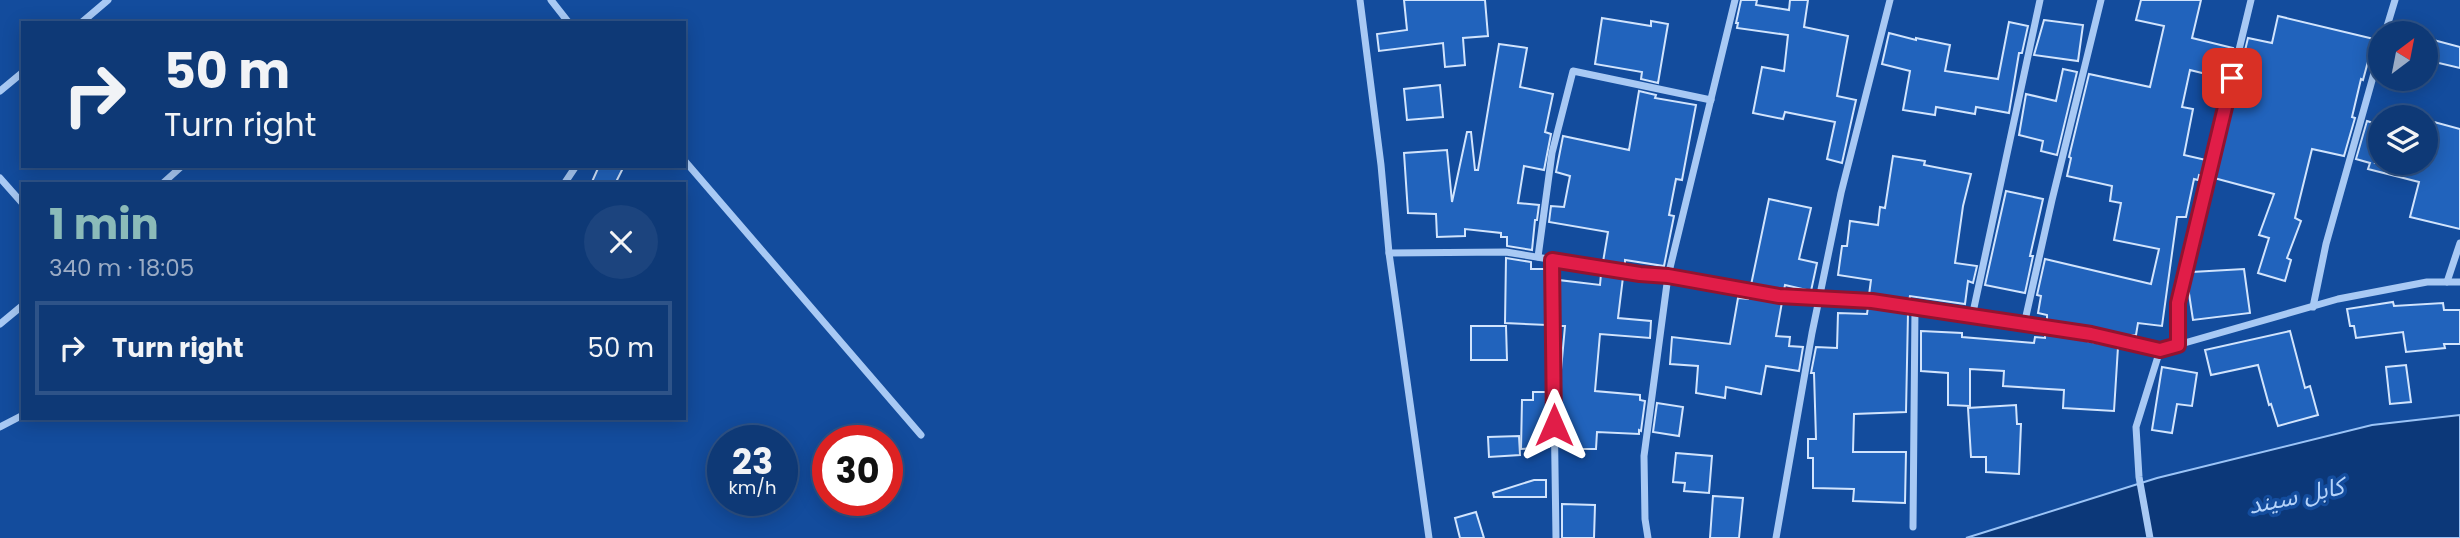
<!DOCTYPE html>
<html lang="en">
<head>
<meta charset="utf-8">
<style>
  body { margin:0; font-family:Poppins,"Noto Sans Arabic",sans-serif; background:#1c447e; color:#f1f3f6; height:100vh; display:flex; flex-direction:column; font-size:26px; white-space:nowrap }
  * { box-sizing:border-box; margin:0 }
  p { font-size:23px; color:#9bacc5 }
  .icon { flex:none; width:38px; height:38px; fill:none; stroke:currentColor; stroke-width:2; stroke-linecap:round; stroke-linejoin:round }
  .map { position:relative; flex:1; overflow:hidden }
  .side { position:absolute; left:21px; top:182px; width:665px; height:238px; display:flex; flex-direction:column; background:#0e3976; border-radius:0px; box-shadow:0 4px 18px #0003,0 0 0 2px #2e5388 }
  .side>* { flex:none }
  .guide { position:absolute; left:21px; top:21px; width:665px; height:147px; border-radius:0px; box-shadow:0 4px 18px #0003,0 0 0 2px #2e5388; background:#0e3976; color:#f1f3f6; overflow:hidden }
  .needle { width:46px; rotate:32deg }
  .fabs { position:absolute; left:2368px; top:21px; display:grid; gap:14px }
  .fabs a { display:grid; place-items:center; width:70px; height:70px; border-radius:50%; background:#0e3976; box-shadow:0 4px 18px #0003,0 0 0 2px #2e5388; font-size:35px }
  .speed { position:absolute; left:707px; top:425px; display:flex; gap:14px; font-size:35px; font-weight:700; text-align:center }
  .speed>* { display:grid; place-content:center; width:91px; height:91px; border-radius:50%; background:#0e3976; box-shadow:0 4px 18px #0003,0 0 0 2px #2e5388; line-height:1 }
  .speed small { font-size:18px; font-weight:400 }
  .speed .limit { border:10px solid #d22; background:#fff; color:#111 }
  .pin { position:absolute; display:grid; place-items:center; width:60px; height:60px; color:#fff; margin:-30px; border-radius:14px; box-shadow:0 4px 10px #0006 }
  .me { position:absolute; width:77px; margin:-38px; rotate:0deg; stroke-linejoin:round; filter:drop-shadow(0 0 5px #0008) }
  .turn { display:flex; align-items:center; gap:24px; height:147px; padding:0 28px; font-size:32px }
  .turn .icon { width:91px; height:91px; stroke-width:2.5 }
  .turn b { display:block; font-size:49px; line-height:60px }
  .round { display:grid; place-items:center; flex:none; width:74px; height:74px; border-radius:37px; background:#1c447e }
  .head { display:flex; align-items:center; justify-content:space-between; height:119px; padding:0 28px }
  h1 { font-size:42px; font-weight:700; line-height:52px; color:#8bbbb9 }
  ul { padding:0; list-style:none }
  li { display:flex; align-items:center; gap:21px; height:94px; margin:0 14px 10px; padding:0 14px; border:4px solid #2e5388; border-radius:0px }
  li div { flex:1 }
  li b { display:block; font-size:26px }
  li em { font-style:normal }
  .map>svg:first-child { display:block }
  .water { fill:#0c3879; stroke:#9bc4f7; stroke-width:2 }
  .building { fill:#2163bc; stroke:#d1e4fd; stroke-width:2 }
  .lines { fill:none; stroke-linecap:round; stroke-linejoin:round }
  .minor { stroke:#a8c9f4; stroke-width:7 }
  .route-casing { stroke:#92132f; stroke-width:18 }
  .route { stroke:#e11d48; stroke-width:12 }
  .labels { text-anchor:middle; stroke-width:7; stroke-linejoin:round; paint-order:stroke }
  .water-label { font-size:24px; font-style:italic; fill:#b5d3fa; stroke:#134c9d }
</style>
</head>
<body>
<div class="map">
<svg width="2460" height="538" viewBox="0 0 2460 538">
  <rect width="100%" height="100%" fill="#134c9d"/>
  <path class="water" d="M 2460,415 L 2460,538 L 1966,538 L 2157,478 L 2372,425 Z"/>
  <g class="building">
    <path d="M 1404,0 L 1485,0 L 1488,36 L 1463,38 L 1465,65 L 1445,67 L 1443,43 L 1379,51 L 1377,34 L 1407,30 Z"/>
    <path d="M 1741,0 L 1757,0 L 1756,5 L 1789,10 L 1790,0 L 1808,0 L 1804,27 L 1848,36 L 1837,96 L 1856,100 L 1842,163 L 1827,159 L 1835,122 L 1785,112 L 1783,119 L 1753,113 L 1762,67 L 1784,71 L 1788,35 L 1737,28 L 1738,23 L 1736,23 Z"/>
    <path d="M 2141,0 L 2201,0 L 2192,38 L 2233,48 L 2226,79 L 2190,70 L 2182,107 L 2193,109 L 2184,155 L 2206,160 L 2202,176 L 2199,175 L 2198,180 L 2194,179 L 2186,217 L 2177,217 L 2162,326 L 2138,323 L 2136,335 L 2125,336 L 2047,321 L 2047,315 L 2038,313 L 2041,296 L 2037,295 L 2045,259 L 2151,284 L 2159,249 L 2114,240 L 2121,203 L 2110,201 L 2112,186 L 2067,176 L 2071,158 L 2069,157 L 2089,74 L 2150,87 L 2164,26 L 2136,20 Z"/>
    <path d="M 2278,16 L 2374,39 L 2363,80 L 2361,79 L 2352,117 L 2355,118 L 2344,156 L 2312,149 L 2295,218 L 2301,221 L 2287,258 L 2291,260 L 2285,281 L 2258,273 L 2269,238 L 2259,235 L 2274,194 L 2214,178 L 2248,38 L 2272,43 Z"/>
    <path d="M 1602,18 L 1651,26 L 1651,21 L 1668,24 L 1658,83 L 1641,79 L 1642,72 L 1595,64 Z"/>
    <path d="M 2044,20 L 2083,25 L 2078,61 L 2034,55 Z"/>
    <path d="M 2009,22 L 2028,26 L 2022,53 L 2019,53 L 2009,113 L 1976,107 L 1975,114 L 1936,107 L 1935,115 L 1903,110 L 1910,71 L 1882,64 L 1889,33 L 1916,40 L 1916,38 L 1950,45 L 1945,71 L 1998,79 Z"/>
    <path d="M 2426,38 L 2460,47 L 2460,68 L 2426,60 Z"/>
    <path d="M 1499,44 L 1527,48 L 1520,87 L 1553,94 L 1545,132 L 1551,134 L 1544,170 L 1524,166 L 1518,203 L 1539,205 L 1537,220 L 1535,220 L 1532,250 L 1507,246 L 1507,237 L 1501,237 L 1501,233 L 1465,229 L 1465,236 L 1437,237 L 1436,214 L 1408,213 L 1404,153 L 1447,150 L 1452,202 L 1467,132 L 1471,132 L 1475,170 L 1478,170 Z"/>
    <path d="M 2063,69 L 2077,72 L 2057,155 L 2041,151 L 2043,141 L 2019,135 L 2026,94 L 2056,101 Z"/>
    <path d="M 1440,85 L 1443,117 L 1407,120 L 1404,89 Z"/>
    <path d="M 1639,91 L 1656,95 L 1655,98 L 1696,105 L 1682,180 L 1676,179 L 1669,215 L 1674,216 L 1664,266 L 1625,260 L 1625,265 L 1603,262 L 1608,232 L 1549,222 L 1551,206 L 1564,207 L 1570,176 L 1556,172 L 1563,136 L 1629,150 Z"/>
    <path d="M 2367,121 L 2380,125 L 2380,143 L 2375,163 L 2426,163 L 2426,151 L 2434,122 L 2460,129 L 2460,229 L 2410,217 L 2419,182 L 2368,169 L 2370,163 L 2356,159 Z"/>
    <path d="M 1893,156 L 1925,161 L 1924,165 L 1971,174 L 1963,206 L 1955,263 L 1977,266 L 1973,283 L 1968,281 L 1965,304 L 1910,296 L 1909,300 L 1869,295 L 1871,280 L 1838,275 L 1842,246 L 1847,246 L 1850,221 L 1878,225 L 1880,207 L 1885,208 Z"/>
    <path d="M 599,166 L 624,166 L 615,184 L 591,184 Z"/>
    <path d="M 2006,191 L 2043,199 L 2030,256 L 2033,256 L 2025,293 L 1985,285 Z"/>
    <path d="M 1769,199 L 1811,208 L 1799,259 L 1817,263 L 1811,291 L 1785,285 L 1784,290 L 1751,285 Z"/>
    <path d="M 1506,258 L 1531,262 L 1531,269 L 1545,269 L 1547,325 L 1505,323 Z"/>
    <path d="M 2244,269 L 2250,313 L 2193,320 L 2188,287 L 2192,272 Z"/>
    <path d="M 1601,274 L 1623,277 L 1618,318 L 1651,321 L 1650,338 L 1600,334 L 1595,391 L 1640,395 L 1640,400 L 1645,401 L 1641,431 L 1639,430 L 1639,434 L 1597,432 L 1596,449 L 1566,449 L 1566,447 L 1561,447 L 1560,381 L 1565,326 L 1559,326 L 1558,280 L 1600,285 Z"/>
    <path d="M 1748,297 L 1782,302 L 1776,336 L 1790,337 L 1789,346 L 1803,347 L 1799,371 L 1766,366 L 1761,394 L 1726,387 L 1725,398 L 1696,393 L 1698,366 L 1670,364 L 1672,337 L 1730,344 L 1738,298 L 1748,299 Z"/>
    <path d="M 2393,302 L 2394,306 L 2443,303 L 2444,310 L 2460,310 L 2460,344 L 2444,344 L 2445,348 L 2406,352 L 2403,332 L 2356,338 L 2354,326 L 2350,326 L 2347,309 Z"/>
    <path d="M 1868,307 L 1908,313 L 1906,412 L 1854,414 L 1853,452 L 1906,452 L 1905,503 L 1853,501 L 1854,489 L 1813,488 L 1813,458 L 1808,458 L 1808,439 L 1816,439 L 1814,373 L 1811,373 L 1816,347 L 1837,348 L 1838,313 L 1867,314 Z"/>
    <path d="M 1471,326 L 1506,326 L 1507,360 L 1471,360 Z"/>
    <path d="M 1921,331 L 1962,333 L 1962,337 L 2034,343 L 2035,337 L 2045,338 L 2045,333 L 2118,347 L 2114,411 L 2063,408 L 2064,390 L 2003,386 L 2004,371 L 1970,369 L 1970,406 L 1948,405 L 1948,373 L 1921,371 Z"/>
    <path d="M 2290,331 L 2305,388 L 2310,386 L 2318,415 L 2278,426 L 2271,404 L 2269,405 L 2258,365 L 2211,375 L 2205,350 Z"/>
    <path d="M 2406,365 L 2411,402 L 2390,404 L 2386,367 Z"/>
    <path d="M 2162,367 L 2197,373 L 2192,406 L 2177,404 L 2172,433 L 2152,430 Z"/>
    <path d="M 1533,392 L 1548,392 L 1549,447 L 1521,449 L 1522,400 L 1533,400 Z"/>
    <path d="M 1657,403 L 1683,407 L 1679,436 L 1653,432 Z"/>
    <path d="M 2016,405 L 2017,424 L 2021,424 L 2019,474 L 1986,472 L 1986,457 L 1971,457 L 1968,408 Z"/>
    <path d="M 1519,436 L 1520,455 L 1489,457 L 1488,437 Z"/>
    <path d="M 1676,453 L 1712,456 L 1709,493 L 1684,491 L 1685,483 L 1673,482 Z"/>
    <path d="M 1534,480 L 1546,480 L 1546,497 L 1494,497 L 1493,493 Z"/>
    <path d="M 1713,496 L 1743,498 L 1739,538 L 1710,538 Z"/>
    <path d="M 1562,504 L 1595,505 L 1594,538 L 1562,538 Z"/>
    <path d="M 1476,512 L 1484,538 L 1460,538 L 1455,518 Z"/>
  </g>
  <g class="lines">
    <g class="minor">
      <path d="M 551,0 L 569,23"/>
      <path d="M 1360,0 L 1381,165 L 1389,253 L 1429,538"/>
      <path d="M 81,23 L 108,0"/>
      <path d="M 2385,33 L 2395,0"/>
      <path d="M 0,91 L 23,72"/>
      <path d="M 684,160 L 921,435"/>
      <path d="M 0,178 L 23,204"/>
      <path d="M 162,184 L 182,166"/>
      <path d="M 564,184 L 576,166"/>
      <path d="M 1389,253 L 1506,252 L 1640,274 L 1668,276 L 1779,296 L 1872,301 L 2091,334 L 2160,350 L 2338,299 L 2427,282 L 2460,282"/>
      <path d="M 1538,257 L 1552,153 L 1573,71 L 1711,100"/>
      <path d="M 1552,260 L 1556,538"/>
      <path d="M 2447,282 L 2460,243"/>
      <path d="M 2313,307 L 2326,244 L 2380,52"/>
      <path d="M 1972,317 L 2040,0"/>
      <path d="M 0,324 L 23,305"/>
      <path d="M 2024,325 L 2052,200 L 2101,0"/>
      <path d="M 2178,345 L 2178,303 L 2251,0"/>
      <path d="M 0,427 L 23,415"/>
      <path d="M 1913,527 L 1915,308"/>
      <path d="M 1648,538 L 1645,519 L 1644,456 L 1668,276 L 1735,0"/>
      <path d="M 1776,538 L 1812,333 L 1841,193 L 1890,0"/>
      <path d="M 2150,538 L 2139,477 L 2136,427 L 2160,350"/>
    </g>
  </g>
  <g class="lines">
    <g class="route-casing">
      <path id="route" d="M 1554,425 L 1552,260 L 1640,274 L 1668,276 L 1779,296 L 1872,301 L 2091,334 L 2160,350 L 2178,345 L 2178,303 L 2232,78"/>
    </g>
    <use href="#route" class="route"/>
  </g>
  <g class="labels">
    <g class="water-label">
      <text transform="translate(2296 496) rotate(-12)" y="8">کابل سيند</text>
    </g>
  </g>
</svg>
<div class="fabs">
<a><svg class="needle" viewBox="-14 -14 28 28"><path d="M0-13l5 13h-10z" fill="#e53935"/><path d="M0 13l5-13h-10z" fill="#9bacc5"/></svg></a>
<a><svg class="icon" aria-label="layers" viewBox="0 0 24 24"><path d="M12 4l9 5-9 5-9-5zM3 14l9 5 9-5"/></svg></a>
</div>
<div class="speed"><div>23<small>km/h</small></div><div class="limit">30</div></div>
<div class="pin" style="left:2232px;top:78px;background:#d93025"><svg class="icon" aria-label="arrive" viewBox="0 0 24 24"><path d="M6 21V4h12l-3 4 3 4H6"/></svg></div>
<svg class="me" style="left:1554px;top:425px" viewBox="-20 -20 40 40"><path d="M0-17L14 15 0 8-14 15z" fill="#e11d48" stroke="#fff" stroke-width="4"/></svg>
<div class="guide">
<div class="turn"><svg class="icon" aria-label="right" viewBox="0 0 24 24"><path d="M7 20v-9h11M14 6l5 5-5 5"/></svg><div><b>50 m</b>Turn right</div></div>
</div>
<section class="side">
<div class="head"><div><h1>1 min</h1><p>340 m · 18:05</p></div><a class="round"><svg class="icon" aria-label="close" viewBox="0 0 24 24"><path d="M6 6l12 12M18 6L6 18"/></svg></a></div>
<ul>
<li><svg class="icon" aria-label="right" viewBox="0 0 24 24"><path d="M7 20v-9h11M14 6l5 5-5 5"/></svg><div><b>Turn right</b></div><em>50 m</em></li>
</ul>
</section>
</div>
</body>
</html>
